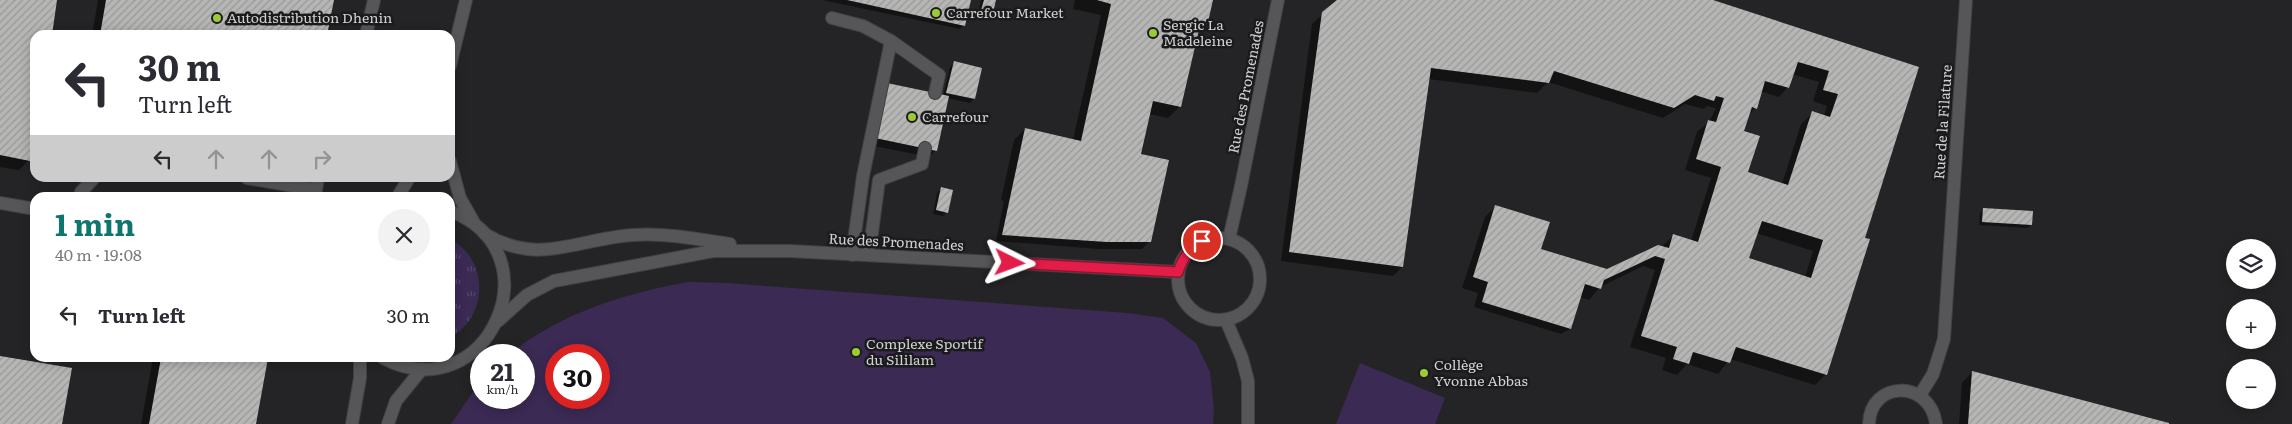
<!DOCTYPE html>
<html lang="en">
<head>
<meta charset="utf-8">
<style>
  body { margin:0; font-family:Literata,serif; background:#f2f2f3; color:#2b2b33; height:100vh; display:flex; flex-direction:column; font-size:19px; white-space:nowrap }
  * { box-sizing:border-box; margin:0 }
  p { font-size:16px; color:#7c7c81 }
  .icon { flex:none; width:28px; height:28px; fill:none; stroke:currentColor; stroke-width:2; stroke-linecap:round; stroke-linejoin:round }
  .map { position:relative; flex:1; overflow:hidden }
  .panel { position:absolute; left:30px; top:192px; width:425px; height:170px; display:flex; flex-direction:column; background:#fff; border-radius:15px; box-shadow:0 2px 12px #0003 }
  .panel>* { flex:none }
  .banner { position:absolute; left:30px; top:30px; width:425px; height:152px; border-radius:15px; box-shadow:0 2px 12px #0003; background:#fff; color:#2b2b33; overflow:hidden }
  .tools { position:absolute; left:2226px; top:239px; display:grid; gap:10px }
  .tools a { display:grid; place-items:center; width:50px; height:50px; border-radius:50%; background:#fff; box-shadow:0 2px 12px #0003; font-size:25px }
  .speed { position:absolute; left:470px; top:344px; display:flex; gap:10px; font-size:25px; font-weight:700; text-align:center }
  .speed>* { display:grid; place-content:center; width:65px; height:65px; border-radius:50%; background:#fff; box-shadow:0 2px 12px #0003; line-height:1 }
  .speed small { font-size:12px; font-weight:400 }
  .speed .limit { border:8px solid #d22; background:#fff; color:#111 }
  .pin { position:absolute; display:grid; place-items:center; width:42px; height:42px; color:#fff; margin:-21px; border:2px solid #fff; border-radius:50%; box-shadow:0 1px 5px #0007 }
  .me { position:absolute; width:55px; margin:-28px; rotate:93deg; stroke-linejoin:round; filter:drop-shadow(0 0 4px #0008) }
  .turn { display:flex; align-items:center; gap:18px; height:105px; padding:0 25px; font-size:22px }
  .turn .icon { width:65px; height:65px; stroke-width:2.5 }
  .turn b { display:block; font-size:35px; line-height:42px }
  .lanes { display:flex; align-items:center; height:48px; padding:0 25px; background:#0003; justify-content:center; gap:25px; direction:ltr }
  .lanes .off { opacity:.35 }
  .round { display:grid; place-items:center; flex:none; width:52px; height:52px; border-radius:26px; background:#f2f2f3 }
  .head { display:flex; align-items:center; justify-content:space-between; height:85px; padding:0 25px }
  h1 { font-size:30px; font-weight:700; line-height:38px; color:#0f766e }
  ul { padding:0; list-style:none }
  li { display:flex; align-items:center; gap:15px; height:75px; padding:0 25px }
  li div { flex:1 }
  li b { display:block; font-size:19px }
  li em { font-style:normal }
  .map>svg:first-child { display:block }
  .grass { fill:url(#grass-tufts) }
  .park { fill:#3b2a54; fill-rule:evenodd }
  .shadow { fill:#0007; fill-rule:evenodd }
  .building { fill:url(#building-hatch); fill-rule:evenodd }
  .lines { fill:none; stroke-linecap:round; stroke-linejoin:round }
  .lane-casing { stroke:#414042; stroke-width:14 }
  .street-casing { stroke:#414042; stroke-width:14 }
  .secondary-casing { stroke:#414042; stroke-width:14 }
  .lane { stroke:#565658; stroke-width:12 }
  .street { stroke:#565658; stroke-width:12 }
  .secondary { stroke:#565658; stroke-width:12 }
  .route-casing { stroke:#92132f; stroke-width:12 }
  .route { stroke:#e11d48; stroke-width:9 }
  .poi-dot { fill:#9acb34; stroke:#1b1a1c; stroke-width:2 }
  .labels { text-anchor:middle; stroke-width:5; stroke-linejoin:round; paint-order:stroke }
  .poi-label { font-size:14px; fill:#d1d1d2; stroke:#1b1a1c; text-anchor:start }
  .street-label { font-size:14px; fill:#d1d1d2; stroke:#1b1a1c }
</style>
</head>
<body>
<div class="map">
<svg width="2292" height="424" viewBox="0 0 2292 424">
  <defs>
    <pattern id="grass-tufts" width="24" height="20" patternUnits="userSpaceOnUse" patternTransform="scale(1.25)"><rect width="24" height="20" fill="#3b2a54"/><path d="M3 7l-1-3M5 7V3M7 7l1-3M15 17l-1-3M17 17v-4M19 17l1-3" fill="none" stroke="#56486c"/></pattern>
    <pattern id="building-hatch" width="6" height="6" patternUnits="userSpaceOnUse" patternTransform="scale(1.25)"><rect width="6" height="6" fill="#b6b7b5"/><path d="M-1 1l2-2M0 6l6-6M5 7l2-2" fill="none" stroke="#989998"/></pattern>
  </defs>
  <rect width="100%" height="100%" fill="#242426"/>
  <path class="grass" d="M 450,239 C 489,259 489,317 450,337 Z"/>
  <g class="park">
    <path d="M 688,282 L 726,283 L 1128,313 L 1163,318 L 1196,343 L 1210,372 L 1214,409 L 1213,424 L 451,424 L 481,380 L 481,398 L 524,398 L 524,355 L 508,355 C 561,313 623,294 688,282 ZM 556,355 L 599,355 L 599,398 L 556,398 Z"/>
    <path d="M 1360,363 L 1445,398 L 1435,424 L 1336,424 Z"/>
  </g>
  <g class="shadow">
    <path d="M 0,0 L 56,0 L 50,35 L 35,35 L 35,125 L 29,160 L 19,170 L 0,167 Z"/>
    <path d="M 98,0 L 333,0 L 326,35 L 92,35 Z"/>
    <path d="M 822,0 L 969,0 L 964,25 L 960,29 Z"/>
    <path d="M 981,0 L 995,0 L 992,13 L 988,17 L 978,14 Z"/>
    <path d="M 1075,0 L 1211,0 L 1207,22 L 1197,32 L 1180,106 L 1168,118 L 1149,114 L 1140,155 L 1149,242 L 1142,249 L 1099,249 L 996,241 L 1004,201 L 1001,200 L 1014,140 L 1025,129 L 1073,140 L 1101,15 L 1073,9 Z"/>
    <path d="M 1339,0 L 1709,0 L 1917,68 L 1863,238 L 1826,374 L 1815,385 L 1730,359 L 1718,374 L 1687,364 L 1677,375 L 1662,370 L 1666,358 L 1630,347 L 1655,270 L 1643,266 L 1600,287 L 1589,300 L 1580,297 L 1570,329 L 1561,334 L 1474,307 L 1478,293 L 1462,288 L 1485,217 L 1496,206 L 1540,249 L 1607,271 L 1661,247 L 1673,236 L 1691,241 L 1711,178 L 1685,170 L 1697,132 L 1709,122 L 1716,108 L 1707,106 L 1704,109 L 1685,104 L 1663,118 L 1548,82 L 1537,93 L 1428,79 L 1402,267 L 1393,276 L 1281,261 L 1312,24 ZM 1792,74 L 1819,82 L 1813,101 L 1827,106 L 1824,116 L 1813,113 L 1801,124 L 1782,184 L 1747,173 L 1742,132 L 1748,116 L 1755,108 L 1760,91 L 1779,97 L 1788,87 ZM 1756,233 L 1813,251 L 1805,277 L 1748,259 Z"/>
    <path d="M 954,63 L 981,69 L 974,99 L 970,103 L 947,98 L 936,150 L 929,157 L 869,145 L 880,91 L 943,96 L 950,67 Z"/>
    <path d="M 941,189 L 947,212 L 943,216 L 933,214 L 937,193 Z"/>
    <path d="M 1984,209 L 2031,225 L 2027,228 L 1979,225 L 1980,213 Z"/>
    <path d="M 153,358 L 267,358 L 256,424 L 141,424 Z"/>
    <path d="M 1972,372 L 2167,424 L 1959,424 L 1962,383 Z"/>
  </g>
  <g class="building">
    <path d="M 0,0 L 57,0 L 52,35 L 35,35 L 35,132 L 30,161 L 0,155 Z"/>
    <path d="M 106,0 L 334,0 L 327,35 L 100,35 Z"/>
    <path d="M 847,0 L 971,0 L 965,26 Z"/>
    <path d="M 984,0 L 996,0 L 993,13 L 981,10 Z"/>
    <path d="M 1097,0 L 1213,0 L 1208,22 L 1201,21 L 1181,107 L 1153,101 L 1141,154 L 1169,160 L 1151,242 L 1107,242 L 1002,235 L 1025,128 L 1081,141 L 1111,4 Z"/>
    <path d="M 1337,0 L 1713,0 L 1919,67 L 1865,238 L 1870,239 L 1827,375 L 1736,347 L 1730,363 L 1693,352 L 1689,364 L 1673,359 L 1677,347 L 1641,336 L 1665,259 L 1655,256 L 1604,280 L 1601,289 L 1585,284 L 1571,329 L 1482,302 L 1488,282 L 1473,277 L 1495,205 L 1550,222 L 1541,249 L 1607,269 L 1658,245 L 1669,248 L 1673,234 L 1698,242 L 1721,167 L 1696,159 L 1708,120 L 1716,122 L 1724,98 L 1716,96 L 1714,101 L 1695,95 L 1674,108 L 1554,71 L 1549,83 L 1431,68 L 1403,267 L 1289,252 L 1322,12 ZM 1798,62 L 1829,71 L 1823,90 L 1838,94 L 1830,117 L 1812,111 L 1788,185 L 1748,172 L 1760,136 L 1744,131 L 1752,107 L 1757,109 L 1765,81 L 1789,88 ZM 1762,221 L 1823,240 L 1811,278 L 1749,258 Z"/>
    <path d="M 954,61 L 982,68 L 975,99 L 946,93 Z"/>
    <path d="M 887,83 L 949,96 L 937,151 L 875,138 Z"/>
    <path d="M 941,187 L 953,190 L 948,213 L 936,210 Z"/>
    <path d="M 1983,208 L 2033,211 L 2032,225 L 1982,222 Z"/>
    <path d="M 0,356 L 72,368 L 62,424 L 0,424 Z"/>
    <path d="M 161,358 L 268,358 L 256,424 L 149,424 Z"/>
    <path d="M 1972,371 L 2169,423 L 2169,424 L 1968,424 Z"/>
  </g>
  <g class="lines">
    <g class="lane-casing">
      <g id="lane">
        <path d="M 832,18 L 863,26 L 891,41 L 939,75 L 935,93"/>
        <path d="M 366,35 L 374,0"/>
        <path d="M 247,178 L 316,190 L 318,178"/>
        <path d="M 80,198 L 81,192 L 94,178"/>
        <path d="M 852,255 L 863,176 L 891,41"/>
        <path d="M 869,255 L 879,180 L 922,164 L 925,148"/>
      </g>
    </g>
    <g class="street-casing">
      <g id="street">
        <path d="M 0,203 L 35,209"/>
        <path d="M 485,234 C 539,267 578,238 634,235 C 667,233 698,239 730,244"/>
        <circle cx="1219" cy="279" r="41"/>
        <path d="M 1229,239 L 1241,186 L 1278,0"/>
        <path d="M 1226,320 L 1242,358 L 1248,381 L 1248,424"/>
        <path d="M 498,321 L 527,295 L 554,281 L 713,251 L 790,251 L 1178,272"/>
        <path d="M 1920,395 L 1933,374 L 1944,339 L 1966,0"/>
        <path d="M 1869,424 C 1870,380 1930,379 1936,424"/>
      </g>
    </g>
    <g class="secondary-casing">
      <g id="secondary">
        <path d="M 450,66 L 466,0"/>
        <path d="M 450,161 L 460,198 L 473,221"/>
        <path d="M 397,198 L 409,178"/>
        <path d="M 383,358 C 487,413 559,252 450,211"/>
        <path d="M 352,424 L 360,378 L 360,358"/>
        <path d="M 388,424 L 396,401 L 422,369"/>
      </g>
    </g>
    <use href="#lane" class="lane"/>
    <use href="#street" class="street"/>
    <use href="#secondary" class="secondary"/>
  </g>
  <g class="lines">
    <g class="route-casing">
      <path id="route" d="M 1010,263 L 1178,272 C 1183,257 1189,250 1202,241"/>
    </g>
    <use href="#route" class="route"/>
  </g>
  <g class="poi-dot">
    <circle cx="936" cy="13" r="5"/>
    <circle cx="217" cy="18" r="5"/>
    <circle cx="1153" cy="33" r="5"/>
    <circle cx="912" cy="117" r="5"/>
    <circle cx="856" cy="352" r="5"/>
    <circle cx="1424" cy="373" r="5"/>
  </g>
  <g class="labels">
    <g class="poi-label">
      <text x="946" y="18">Carrefour Market</text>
      <text x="227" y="23">Autodistribution Dhenin</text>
      <text x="1163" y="30">Sergic La<tspan x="1163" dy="16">Madeleine</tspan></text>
      <text x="922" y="122">Carrefour</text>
      <text x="866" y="349">Complexe Sportif<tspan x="866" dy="16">du Sililam</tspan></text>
      <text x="1434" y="370">Collège<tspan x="1434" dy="16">Yvonne Abbas</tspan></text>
    </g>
    <g class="street-label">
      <text transform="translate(1246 87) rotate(-79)" y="5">Rue des Promenades</text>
      <text transform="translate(1943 122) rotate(-86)" y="5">Rue de la Filature</text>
      <text transform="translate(896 242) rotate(3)" y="5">Rue des Promenades</text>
    </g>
  </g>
</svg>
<div class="tools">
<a><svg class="icon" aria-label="layers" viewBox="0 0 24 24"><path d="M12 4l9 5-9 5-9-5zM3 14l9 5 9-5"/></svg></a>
<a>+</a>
<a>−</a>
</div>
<div class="speed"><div>21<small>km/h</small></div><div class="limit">30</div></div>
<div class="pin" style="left:1202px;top:241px;background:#d93025"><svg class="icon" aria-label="arrive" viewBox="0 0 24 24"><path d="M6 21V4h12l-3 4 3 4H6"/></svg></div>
<svg class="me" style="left:1010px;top:263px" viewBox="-20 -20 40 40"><path d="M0-17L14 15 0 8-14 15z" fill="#e11d48" stroke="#fff" stroke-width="4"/></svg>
<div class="banner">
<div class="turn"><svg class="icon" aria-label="left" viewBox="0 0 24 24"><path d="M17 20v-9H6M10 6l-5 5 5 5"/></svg><div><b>30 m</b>Turn left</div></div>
<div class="lanes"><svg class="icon" aria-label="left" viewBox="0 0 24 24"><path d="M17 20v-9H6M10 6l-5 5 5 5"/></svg><svg class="icon off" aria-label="ahead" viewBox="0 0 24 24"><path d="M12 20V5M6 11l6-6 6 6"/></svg><svg class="icon off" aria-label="ahead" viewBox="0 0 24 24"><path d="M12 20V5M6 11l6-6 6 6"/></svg><svg class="icon off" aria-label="right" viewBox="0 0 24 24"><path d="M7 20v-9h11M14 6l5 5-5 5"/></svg></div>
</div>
<section class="panel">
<div class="head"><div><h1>1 min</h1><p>40 m · 19:08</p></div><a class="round"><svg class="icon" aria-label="close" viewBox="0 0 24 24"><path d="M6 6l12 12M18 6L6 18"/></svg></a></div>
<ul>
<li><svg class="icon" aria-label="left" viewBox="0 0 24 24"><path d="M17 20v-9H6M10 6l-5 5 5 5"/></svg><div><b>Turn left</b></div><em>30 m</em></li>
</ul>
</section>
</div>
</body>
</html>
